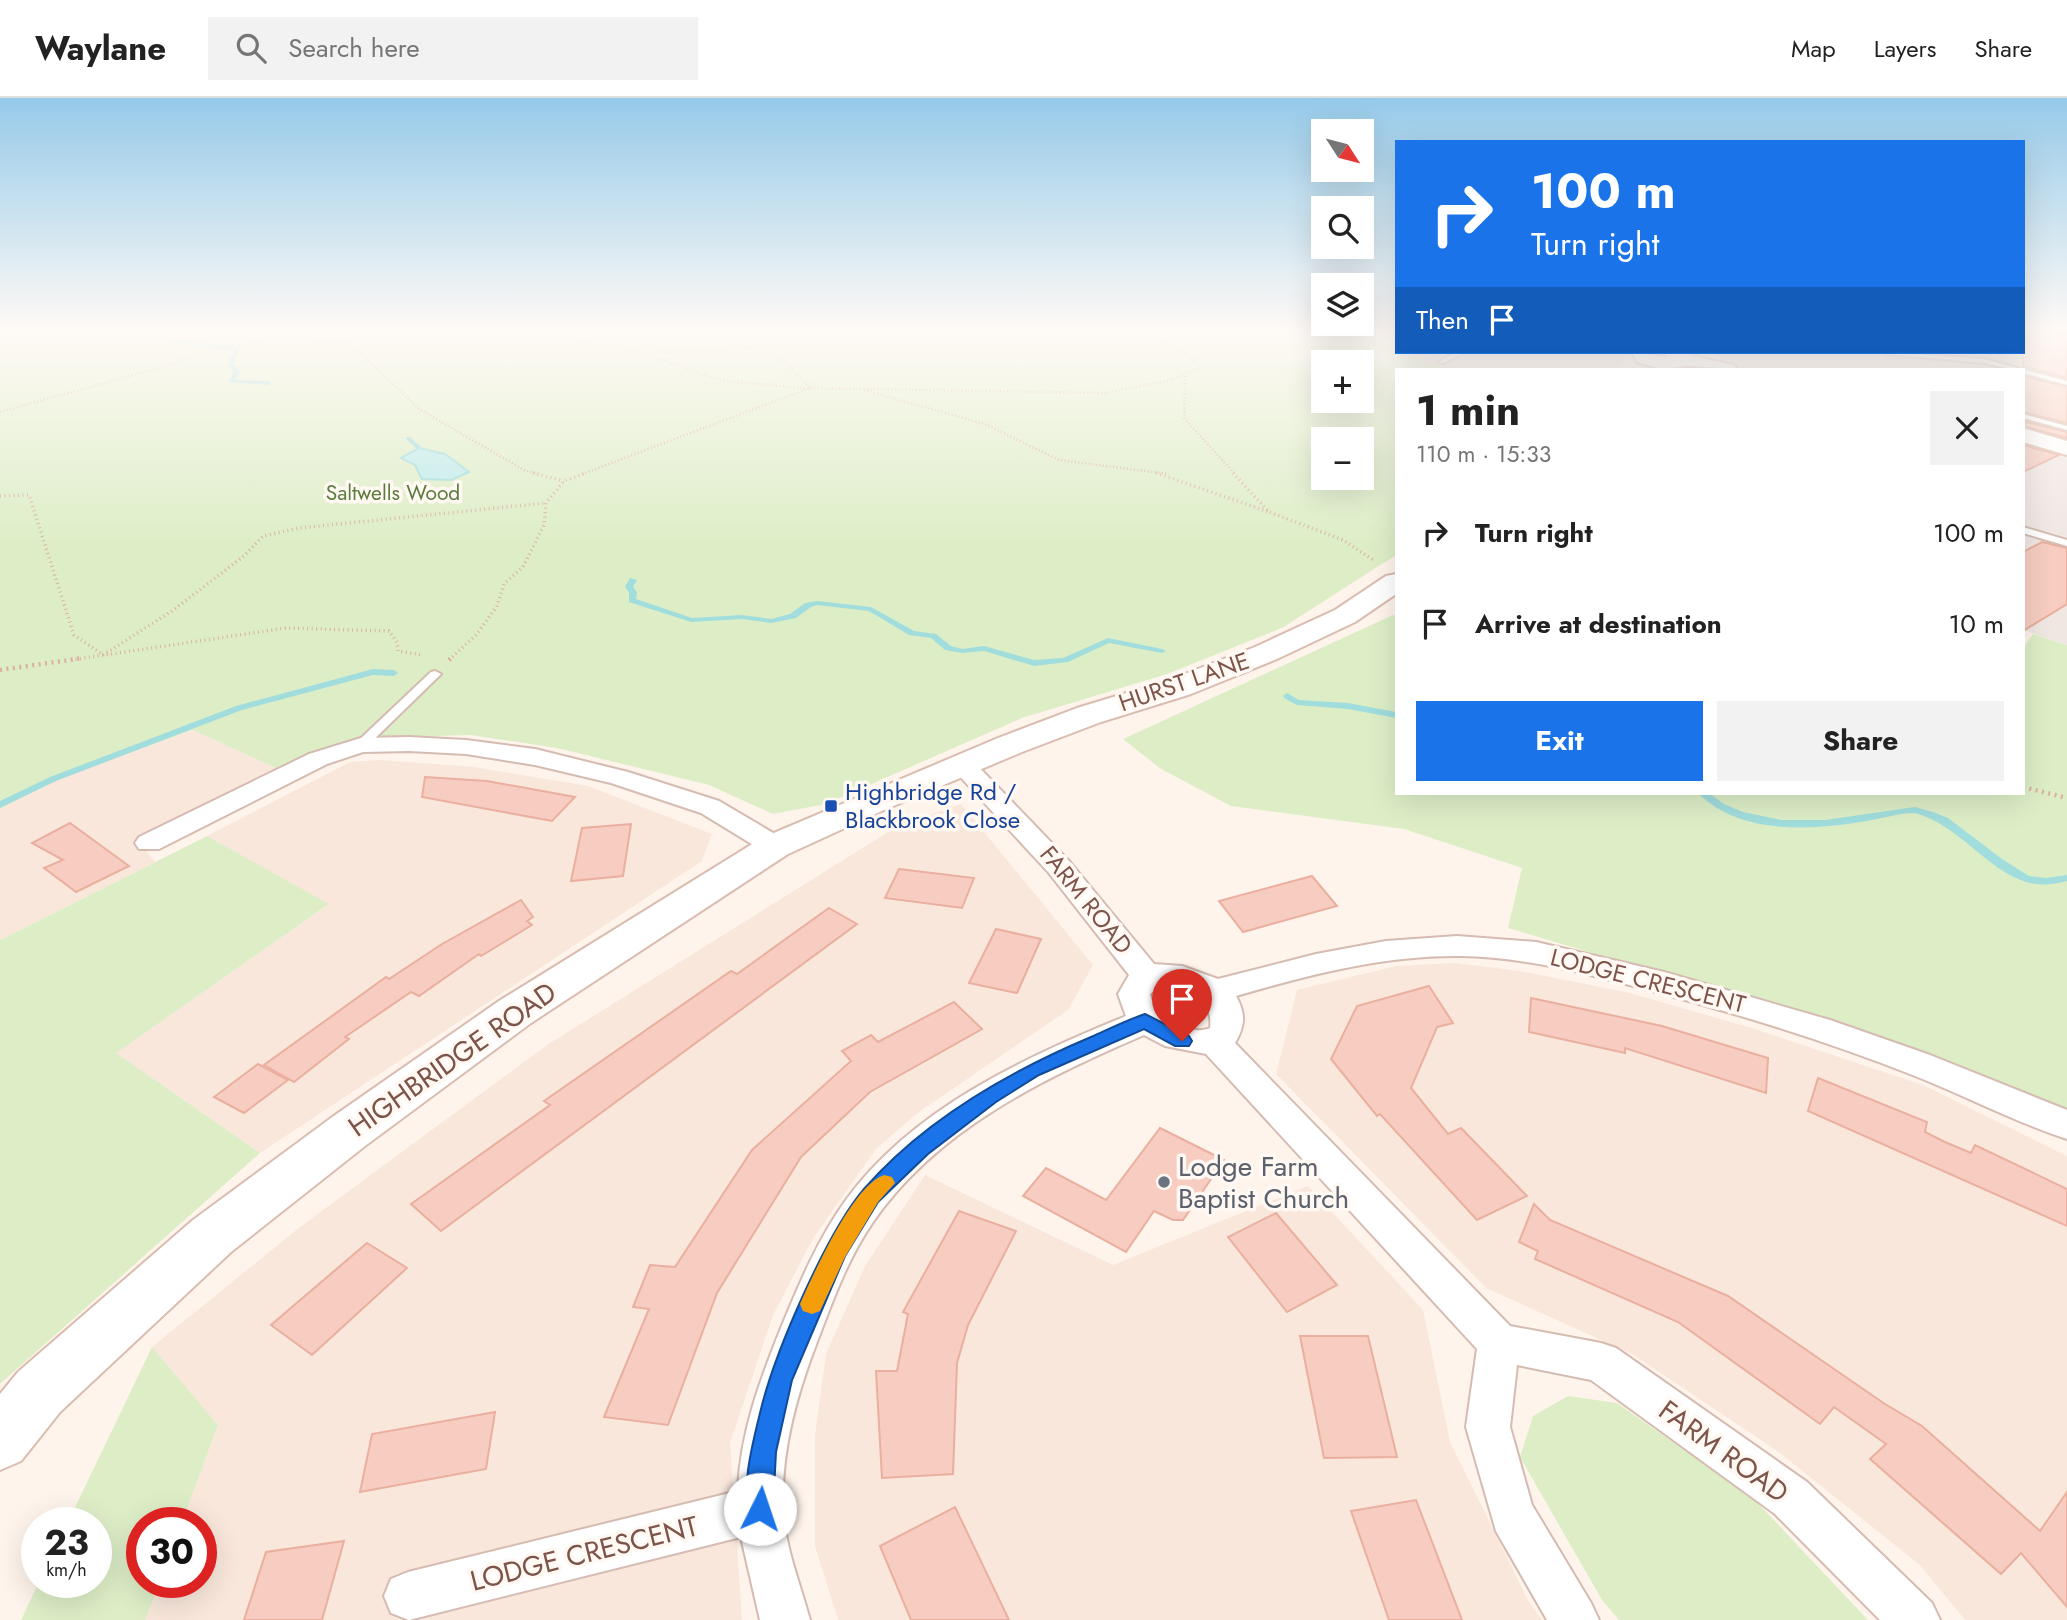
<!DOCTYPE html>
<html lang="en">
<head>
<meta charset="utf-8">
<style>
  body { margin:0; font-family:Jost,sans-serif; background:#f2f2f2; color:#222; height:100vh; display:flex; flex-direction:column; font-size:26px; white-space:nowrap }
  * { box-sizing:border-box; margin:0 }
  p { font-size:23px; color:#767676 }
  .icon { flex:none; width:38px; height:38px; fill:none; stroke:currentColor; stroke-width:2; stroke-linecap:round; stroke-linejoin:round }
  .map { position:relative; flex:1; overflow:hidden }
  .panel { position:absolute; left:1395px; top:270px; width:630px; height:427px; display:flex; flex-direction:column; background:#fff; border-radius:0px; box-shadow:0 7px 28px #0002 }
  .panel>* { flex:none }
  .hud { position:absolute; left:1395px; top:42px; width:630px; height:214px; border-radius:0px; box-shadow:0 7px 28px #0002; background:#1a73e8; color:#fff; overflow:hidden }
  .needle { width:46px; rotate:126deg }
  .fabs { position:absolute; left:1311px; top:21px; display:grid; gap:14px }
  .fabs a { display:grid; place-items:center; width:63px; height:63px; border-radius:0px; background:#fff; box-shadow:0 7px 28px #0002; font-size:35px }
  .speed { position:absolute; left:21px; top:1409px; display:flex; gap:14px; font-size:35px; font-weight:700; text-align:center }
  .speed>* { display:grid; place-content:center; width:91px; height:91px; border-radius:50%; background:#fff; box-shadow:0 7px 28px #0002; line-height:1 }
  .speed small { font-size:18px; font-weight:400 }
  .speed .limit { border:10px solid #d22; background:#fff; color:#111 }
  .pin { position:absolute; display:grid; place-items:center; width:60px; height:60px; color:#fff; margin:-72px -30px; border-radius:50% 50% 50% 0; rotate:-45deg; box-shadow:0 0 7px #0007 }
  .pin .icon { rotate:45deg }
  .me { position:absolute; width:77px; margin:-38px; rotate:4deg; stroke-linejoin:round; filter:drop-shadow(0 0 5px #0008) }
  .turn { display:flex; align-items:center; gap:24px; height:147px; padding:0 21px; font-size:32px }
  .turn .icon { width:91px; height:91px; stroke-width:2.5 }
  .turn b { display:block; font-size:49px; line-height:60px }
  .then { display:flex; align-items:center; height:66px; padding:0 21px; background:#0003; gap:14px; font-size:26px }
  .round { display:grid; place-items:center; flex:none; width:74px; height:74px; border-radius:0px; background:#f2f2f2 }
  .overview { display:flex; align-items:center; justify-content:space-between; height:119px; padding:0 21px }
  h1 { font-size:42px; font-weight:700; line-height:52px }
  .button { display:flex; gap:14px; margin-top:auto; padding:14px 21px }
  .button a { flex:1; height:80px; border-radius:0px; background:#1a73e8; color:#fff; font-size:28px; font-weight:700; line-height:80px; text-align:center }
  .button a+a { background:#f2f2f2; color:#222 }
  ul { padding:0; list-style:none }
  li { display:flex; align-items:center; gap:21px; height:91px; padding:0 21px }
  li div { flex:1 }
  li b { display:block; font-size:26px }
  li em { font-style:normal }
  header { display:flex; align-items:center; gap:42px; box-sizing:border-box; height:98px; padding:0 35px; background:#fff; border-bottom:2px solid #e0e0e0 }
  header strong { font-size:33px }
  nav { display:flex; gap:38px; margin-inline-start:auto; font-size:24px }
  .search { width:490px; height:63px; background:#f2f2f2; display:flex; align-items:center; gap:18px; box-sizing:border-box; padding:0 24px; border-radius:0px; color:#767676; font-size:26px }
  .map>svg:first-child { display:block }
  .residential { fill:#f9e7db }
  .industrial { fill:#f0e7e3 }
  .green { fill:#ddeec7; fill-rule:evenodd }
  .water { fill:#bcebea; stroke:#a1dddd; stroke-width:2 }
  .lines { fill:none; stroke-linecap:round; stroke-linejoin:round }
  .stream { fill:#a1dddd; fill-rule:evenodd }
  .building { fill:#f6cdc0; stroke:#eaaf9f; stroke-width:2 }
  .lane-casing { stroke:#d5bbb1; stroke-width:4 }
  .street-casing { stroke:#d5bbb1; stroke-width:4 }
  .secondary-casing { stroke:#dabcb0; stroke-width:4 }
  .path-far2 { stroke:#dcafa2; stroke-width:2.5; stroke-dasharray:1 2.5; stroke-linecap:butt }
  .path-far1 { stroke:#dcafa2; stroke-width:3.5; stroke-dasharray:1 3.5; stroke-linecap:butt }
  .path { stroke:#dcafa2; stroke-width:4.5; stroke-dasharray:2 4.5; stroke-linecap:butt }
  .lane { fill:#fff; fill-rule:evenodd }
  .street { fill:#fff; fill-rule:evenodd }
  .secondary { fill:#fff; fill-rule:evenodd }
  .route { fill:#1a73e8; stroke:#114b97; stroke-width:2 }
  .slow { fill:#f59e0b }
  .transit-dot { fill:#1a4fb4; stroke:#fff8f3; stroke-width:2.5 }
  .worship-dot { fill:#6b7280; stroke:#fff8f3; stroke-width:2.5 }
  .labels { text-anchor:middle; stroke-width:7; stroke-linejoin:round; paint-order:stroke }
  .far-park-label { font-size:21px; fill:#5a7d3e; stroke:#fff8f3 }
  .street-label { font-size:24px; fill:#7d544a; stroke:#fff8f3 }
  .transit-label { font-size:24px; fill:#164399; stroke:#fff8f3; text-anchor:start }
  .near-street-label { font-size:28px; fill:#7d544a; stroke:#fff8f3 }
  .near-worship-label { font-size:28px; fill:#5b616d; stroke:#fff8f3; text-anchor:start }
</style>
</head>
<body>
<header>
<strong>Waylane</strong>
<div class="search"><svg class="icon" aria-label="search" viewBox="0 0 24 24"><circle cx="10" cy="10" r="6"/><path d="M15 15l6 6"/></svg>Search here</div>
<nav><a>Map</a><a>Layers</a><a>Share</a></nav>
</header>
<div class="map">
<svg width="2067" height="1522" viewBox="0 0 2067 1522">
  <rect width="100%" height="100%" fill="#fef4eb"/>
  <g class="residential">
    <path d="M 193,632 L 278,671 L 136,740 L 155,764 L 0,842 L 0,711 L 54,682 Z"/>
    <path d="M 380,662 L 474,669 L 588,688 L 712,736 L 702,763 L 260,1055 L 115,955 L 328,807 L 207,738 L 350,664 Z"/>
    <path d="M 961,706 L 1093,867 L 1068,912 L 916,1016 L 876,1051 L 814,1139 L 773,1217 L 730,1345 L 742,1522 L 145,1522 L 160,1484 L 201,1484 L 201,1424 L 182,1424 L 218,1327 L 152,1249 L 300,1129 L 547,947 L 896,729 Z"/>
    <path d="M 1455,865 L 1520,873 L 1630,895 L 1755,931 L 1923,987 L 2067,1058 L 2067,1522 L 1965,1522 L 1920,1467 L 1776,1352 L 1632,1256 L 1486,1190 L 1276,976 L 1297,892 L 1396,868 Z"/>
    <path d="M 925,1077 L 1113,1167 L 1308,1088 L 1423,1212 L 1450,1344 L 1529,1504 L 1542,1522 L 838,1522 L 815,1448 L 815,1337 L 826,1256 L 865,1168 Z"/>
  </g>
  <g class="industrial">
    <path d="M 2023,233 L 2067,233 L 2067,547 L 2023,532 L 2023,271 L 1719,271 L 1731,266 L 1711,254 L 2023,254 Z"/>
    <path d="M 1399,254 L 1631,254 L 1620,271 L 1446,271 Z"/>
  </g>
  <g class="green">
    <path d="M 0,233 L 1360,233 L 1396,250 L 1396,254 L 1405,254 L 1449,271 L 1396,271 L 1396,457 L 1282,530 L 1167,576 L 1022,620 L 826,706 L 773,716 L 709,687 L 557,650 L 471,637 L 360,640 L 278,671 L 193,632 L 54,682 L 0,711 ZM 1323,264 L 1362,264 L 1362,303 L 1323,303 ZM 1323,341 L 1362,341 L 1362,380 L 1323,380 Z"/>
    <path d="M 1393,517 L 1396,518 L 1396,695 L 2023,695 L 2023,550 L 2033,536 L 2067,547 L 2067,1017 L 1928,955 L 1508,830 L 1522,770 L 1404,731 L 1231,708 L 1161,671 L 1123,641 Z"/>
    <path d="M 207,738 L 329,806 L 116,955 L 260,1055 L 0,1286 L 0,842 Z"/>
    <path d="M 152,1249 L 218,1327 L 182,1424 L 142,1424 L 142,1484 L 160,1484 L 145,1522 L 21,1522 L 39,1484 L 96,1484 L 96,1424 L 68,1424 Z"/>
    <path d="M 1568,1298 L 1617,1305 L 1753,1400 L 1868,1522 L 1619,1522 L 1602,1502 L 1520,1359 L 1533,1318 Z"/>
  </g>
  <path class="water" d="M 419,350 L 445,356 L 469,374 L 451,382 L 422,381 L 415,367 L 401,360 Z"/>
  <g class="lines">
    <g class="stream">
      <path d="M 164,233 L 170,233 L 161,237 L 172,242 L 240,250 L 233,267 L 240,273 L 235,282 L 268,283 L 271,285 L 268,287 L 229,284 L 234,273 L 227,267 L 235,252 L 171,245 L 154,237 Z"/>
      <path d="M 406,339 L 410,339 L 421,349 L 421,351 L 417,351 L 406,341 Z"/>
      <path d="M 630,480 L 637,482 L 633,489 L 637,494 L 636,501 L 692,520 L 742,517 L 771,521 L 790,516 L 805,505 L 817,503 L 871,509 L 914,533 L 936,536 L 951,548 L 962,551 L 984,548 L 1034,562 L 1063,560 L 1108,540 L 1162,551 L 1166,553 L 1162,555 L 1109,545 L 1068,564 L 1034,568 L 984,553 L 962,555 L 945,552 L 931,540 L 909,537 L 869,513 L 817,507 L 811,509 L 796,520 L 771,525 L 742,521 L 691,524 L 629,504 L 629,494 L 625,489 Z"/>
      <path d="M 373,571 L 394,572 L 398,575 L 394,578 L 373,577 L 242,612 L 56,683 L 0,710 L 0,703 L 50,679 L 236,608 Z"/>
      <path d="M 1287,595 L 1299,602 L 1348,605 L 1396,614 L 1396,620 L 1348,611 L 1297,607 L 1284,600 L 1283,598 Z"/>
      <path d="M 1698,695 L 1709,695 L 1724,706 L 1743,714 L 1781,722 L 1825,722 L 1915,709 L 1933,714 L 1948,720 L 2002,761 L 2029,778 L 2046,780 L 2067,777 L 2067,783 C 2056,786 2046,787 2035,786 C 1991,779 1961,727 1915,715 C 1899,715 1883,720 1867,723 C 1813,732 1741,738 1698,695 Z"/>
    </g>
  </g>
  <g class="building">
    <path d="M 2023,233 L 2067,236 L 2067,280 L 2023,268 Z"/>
    <path d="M 2023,278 L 2067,289 L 2067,325 L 2023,314 Z"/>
    <path d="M 2023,323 L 2067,334 L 2067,340 L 2023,328 Z"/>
    <path d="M 2023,347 L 2059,357 L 2023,374 Z"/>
    <path d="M 2042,444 L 2067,450 L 2067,506 L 2023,533 L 2023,454 Z"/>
    <path d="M 425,679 L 487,683 L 575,699 L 552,723 L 422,699 Z"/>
    <path d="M 70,725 L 129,768 L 76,794 L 44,770 L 63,762 L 32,745 Z"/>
    <path d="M 631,726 L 623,778 L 571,783 L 582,730 Z"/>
    <path d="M 899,771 L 974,780 L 962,810 L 885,800 Z"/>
    <path d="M 1312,778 L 1337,808 L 1243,834 L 1219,803 Z"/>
    <path d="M 521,802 L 533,819 L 527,823 L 532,827 L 481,858 L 479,856 L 419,898 L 411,894 L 345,939 L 349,941 L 294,984 L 264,967 L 386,879 L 389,881 L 442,846 Z"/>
    <path d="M 829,810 L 857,826 L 441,1133 L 411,1106 L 550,1007 L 544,1003 L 731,873 L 737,876 Z"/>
    <path d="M 996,831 L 1041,841 L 1017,895 L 969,885 Z"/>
    <path d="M 1429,888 L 1453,925 L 1437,929 L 1411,990 L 1448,1036 L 1461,1030 L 1527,1098 L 1477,1122 L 1380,1016 L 1377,1018 L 1331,961 L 1357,908 Z"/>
    <path d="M 1531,900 L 1662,928 L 1768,960 L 1766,995 L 1625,950 L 1625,955 L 1529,934 Z"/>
    <path d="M 954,904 L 982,931 L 870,994 L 801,1059 L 717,1195 L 668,1327 L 604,1319 L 649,1211 L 633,1209 L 650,1167 L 675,1169 L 752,1052 L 851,963 L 842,953 L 871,937 L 878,944 Z"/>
    <path d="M 258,966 L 288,982 L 244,1015 L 214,999 Z"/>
    <path d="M 1818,980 L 1927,1024 L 1925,1034 L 1945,1044 L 1971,1055 L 1975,1047 L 2067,1091 L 2067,1128 L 1808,1013 Z"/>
    <path d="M 1160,1030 L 1224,1062 L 1183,1122 L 1173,1122 L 1154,1113 L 1126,1154 L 1023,1098 L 1046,1070 L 1106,1102 Z"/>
    <path d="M 1534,1106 L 1550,1122 L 1728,1198 L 1885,1306 L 1922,1328 L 2040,1433 L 2067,1394 L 2067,1509 L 2021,1455 L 2001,1476 L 1870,1361 L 1886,1346 L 1834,1309 L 1820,1326 L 1678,1224 L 1535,1161 L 1538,1153 L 1519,1144 Z"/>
    <path d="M 959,1113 L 1016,1133 L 968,1227 L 957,1265 L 953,1376 L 882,1380 L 876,1273 L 897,1273 L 908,1216 L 903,1214 Z"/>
    <path d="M 1276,1115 L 1337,1187 L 1287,1214 L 1228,1139 Z"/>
    <path d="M 367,1145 L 407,1170 L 312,1257 L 271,1227 Z"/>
    <path d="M 1300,1238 L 1368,1238 L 1397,1359 L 1324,1360 Z"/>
    <path d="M 495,1314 L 486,1371 L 360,1394 L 372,1336 Z"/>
    <path d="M 1416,1402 L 1462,1522 L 1389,1522 L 1351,1413 Z"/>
    <path d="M 955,1409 L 1009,1522 L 911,1522 L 880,1448 Z"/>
    <path d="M 344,1443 L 322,1522 L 244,1522 L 266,1454 Z"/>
  </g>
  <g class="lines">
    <g class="lane-casing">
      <g id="lane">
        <path d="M 1457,254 L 1465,254 L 1444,265 L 1438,264 Z"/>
        <path d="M 1882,254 L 1984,261 L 2067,283 L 2067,287 L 2023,275 L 2023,271 L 2010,271 L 1984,265 L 1885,256 Z"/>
        <path d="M 2023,316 L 2067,328 L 2067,332 L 2023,320 Z"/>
        <path d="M 2023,429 L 2067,442 L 2067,448 L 2023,435 Z"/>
        <path d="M 435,573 L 441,576 L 439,578 L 365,650 L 357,650 L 355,647 L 357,644 L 431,574 Z"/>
      </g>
    </g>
    <g class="street-casing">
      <g id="street">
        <path d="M 409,639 L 466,642 L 535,651 L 628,674 L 719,703 L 785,742 L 789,748 L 785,754 L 775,756 L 765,754 L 701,715 L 611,685 L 535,667 L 466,656 L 409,653 L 363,654 L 327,666 L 159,751 L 139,751 L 135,745 L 139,739 L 309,656 L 361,640 Z"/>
        <path d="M 963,659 L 972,662 L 1069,763 L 1154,866 L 1182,868 L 1218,881 L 1316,856 L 1386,843 L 1457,838 L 1536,844 L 1664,874 L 1830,922 L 1930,957 L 2067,1012 L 2067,1041 C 2014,1024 1962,996 1910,976 C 1826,943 1739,916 1652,893 C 1589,876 1526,859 1460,858 C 1384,857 1308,877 1236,898 C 1246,916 1245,928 1235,945 L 1510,1228 L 1601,1245 L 1616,1250 L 1807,1384 L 1932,1505 L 1940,1522 L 1880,1522 L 1775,1416 L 1591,1282 L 1517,1267 L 1510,1329 L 1532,1407 L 1591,1505 L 1599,1522 L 1547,1522 L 1496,1433 L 1466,1329 L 1477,1251 L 1206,956 L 1165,948 L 1144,937 C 1044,980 937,1031 873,1124 C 848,1160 833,1202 817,1244 C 797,1296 781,1352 783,1409 C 784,1447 800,1485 810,1522 L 760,1522 L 741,1439 L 409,1522 L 391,1515 L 384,1498 L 391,1481 L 408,1474 L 738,1393 C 740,1336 760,1282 781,1230 C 799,1186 818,1141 846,1102 C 913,1010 1024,960 1126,918 L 1118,896 L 1129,877 L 1049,775 L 954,672 L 950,667 L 954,662 ZM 1163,886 C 1188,887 1214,902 1210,930 C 1188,939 1154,918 1150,896 Z"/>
      </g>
    </g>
    <g class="secondary-casing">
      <g id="secondary">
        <path d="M 1632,254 L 1652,254 L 1656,258 L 1668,259 L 1662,254 L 1690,254 L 1693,258 L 1734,267 L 1737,271 L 1687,268 L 1661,271 L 1637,264 Z"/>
        <path d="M 2023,330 L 2067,343 L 2067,357 L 2023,344 Z"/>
        <path d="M 1396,476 L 1396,496 L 1355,524 L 1277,561 L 1191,596 L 1101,624 L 1022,654 L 884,712 L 788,756 L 531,925 L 365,1048 L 231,1154 L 60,1314 L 21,1363 L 0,1372 L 0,1296 L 18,1274 L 193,1122 L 331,1020 L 499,903 L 762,740 L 998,640 L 1077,610 L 1169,582 L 1255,549 L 1335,512 L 1386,478 Z"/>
      </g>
    </g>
    <g class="path-far2">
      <path d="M 337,233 L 419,311 L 524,372 L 539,376"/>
      <path d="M 524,233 L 644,255 L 719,282 L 799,290 L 1106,295 L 1171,282 L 1202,269 L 1186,257 L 1137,233"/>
      <path d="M 762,233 L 779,259 L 810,289"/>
      <path d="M 650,255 L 772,249"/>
      <path d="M 1185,278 L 1184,320 L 1235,376"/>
      <path d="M 864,292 L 985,326 L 1059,362 L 1169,376"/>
      <path d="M 0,314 L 173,266 L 195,256 L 272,241 L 351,246"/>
      <path d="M 582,376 L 810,290"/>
    </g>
    <g class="path-far1">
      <path d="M 533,375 L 564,383"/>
      <path d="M 1156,375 L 1269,414"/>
      <path d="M 1233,375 L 1269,414 L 1343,442 L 1375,463"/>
      <path d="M 0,398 L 29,397 L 74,537 L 102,556"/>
      <path d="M 103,557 L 172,513 L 244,458 L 263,438 L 299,430 L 546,405"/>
      <path d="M 71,562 L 286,530 L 389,533 L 397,544 L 398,553 L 423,557"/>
      <path d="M 449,562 L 476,537 L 497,508 L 504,486 L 523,469 L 544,427 L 546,405 L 564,383 L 586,375"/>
    </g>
    <g class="path">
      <path d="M 449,562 L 451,560"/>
      <path d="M 0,572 L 83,560"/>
      <path d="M 2023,689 L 2067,700"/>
    </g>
    <use href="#lane" class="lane"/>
    <use href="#street" class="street"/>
    <use href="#secondary" class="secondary"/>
  </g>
  <linearGradient id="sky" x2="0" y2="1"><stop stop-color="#96cae9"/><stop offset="0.52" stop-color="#fffaf6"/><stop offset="1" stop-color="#fffaf6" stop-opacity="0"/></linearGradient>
  <rect width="2067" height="446" fill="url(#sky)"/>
  <path class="route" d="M 1145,916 L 1189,938 L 1192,943 L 1189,948 L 1175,948 L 1144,931 L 1039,977 L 996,1004 L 928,1056 L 878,1104 L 845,1158 L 792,1282 L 776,1354 L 773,1411 L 769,1420 L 760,1424 L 751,1420 C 739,1393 754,1340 761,1311 C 775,1254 826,1136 864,1091 C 924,1022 1008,974 1091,939 C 1109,931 1127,922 1145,916 Z"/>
  <path class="slow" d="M 884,1077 L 892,1079 L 895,1085 L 878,1104 L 845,1159 L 820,1213 L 812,1216 L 803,1213 L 800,1206 C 814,1175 853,1087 884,1077 Z"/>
  <rect class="transit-dot" x="824" y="701" width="14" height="14" rx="3.5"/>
  <circle class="worship-dot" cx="1164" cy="1084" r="7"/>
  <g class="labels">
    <g class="far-park-label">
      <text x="393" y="402">Saltwells Wood</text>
    </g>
    <g class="street-label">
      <text transform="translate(1184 584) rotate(-19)" y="8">HURST LANE</text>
      <text transform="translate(1086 802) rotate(51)" y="8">FARM ROAD</text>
      <text transform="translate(1648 883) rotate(14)" y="8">LODGE CRESCENT</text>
    </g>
    <g class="transit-label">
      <text x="845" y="702">Highbridge Rd /<tspan x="845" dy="28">Blackbrook Close</tspan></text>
    </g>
    <g class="near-street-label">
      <text transform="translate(452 961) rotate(-35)" y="10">HIGHBRIDGE ROAD</text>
      <text transform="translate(1724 1353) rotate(36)" y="10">FARM ROAD</text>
      <text transform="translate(584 1455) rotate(-14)" y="10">LODGE CRESCENT</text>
    </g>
    <g class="near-worship-label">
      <text x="1178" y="1078">Lodge Farm<tspan x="1178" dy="32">Baptist Church</tspan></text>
    </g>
  </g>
</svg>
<div class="fabs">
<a><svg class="needle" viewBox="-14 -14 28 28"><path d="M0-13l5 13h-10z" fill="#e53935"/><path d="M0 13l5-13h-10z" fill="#767676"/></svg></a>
<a><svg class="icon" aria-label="search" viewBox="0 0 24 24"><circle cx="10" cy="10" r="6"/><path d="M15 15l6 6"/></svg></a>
<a><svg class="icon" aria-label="layers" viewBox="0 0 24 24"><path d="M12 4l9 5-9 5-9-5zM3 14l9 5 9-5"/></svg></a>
<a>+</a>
<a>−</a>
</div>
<div class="speed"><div>23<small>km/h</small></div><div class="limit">30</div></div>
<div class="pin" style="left:1182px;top:943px;background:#d93025"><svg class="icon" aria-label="arrive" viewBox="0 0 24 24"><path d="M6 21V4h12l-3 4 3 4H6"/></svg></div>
<svg class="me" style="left:760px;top:1411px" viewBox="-20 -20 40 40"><circle r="19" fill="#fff"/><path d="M0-13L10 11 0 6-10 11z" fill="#1a73e8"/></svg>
<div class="hud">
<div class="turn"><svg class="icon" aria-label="right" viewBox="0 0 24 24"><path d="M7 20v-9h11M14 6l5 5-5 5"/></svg><div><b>100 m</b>Turn right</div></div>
<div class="then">Then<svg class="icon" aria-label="arrive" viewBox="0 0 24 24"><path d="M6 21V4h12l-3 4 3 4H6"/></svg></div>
</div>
<section class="panel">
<div class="overview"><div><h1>1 min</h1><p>110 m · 15:33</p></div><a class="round"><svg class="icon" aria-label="close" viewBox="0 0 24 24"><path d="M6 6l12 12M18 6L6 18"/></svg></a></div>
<ul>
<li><svg class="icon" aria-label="right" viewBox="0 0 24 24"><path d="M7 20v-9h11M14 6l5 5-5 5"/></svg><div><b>Turn right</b></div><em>100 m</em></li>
<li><svg class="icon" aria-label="arrive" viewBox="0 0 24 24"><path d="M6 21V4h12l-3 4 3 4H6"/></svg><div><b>Arrive at destination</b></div><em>10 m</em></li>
</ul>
<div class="button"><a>Exit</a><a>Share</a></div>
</section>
</div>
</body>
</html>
